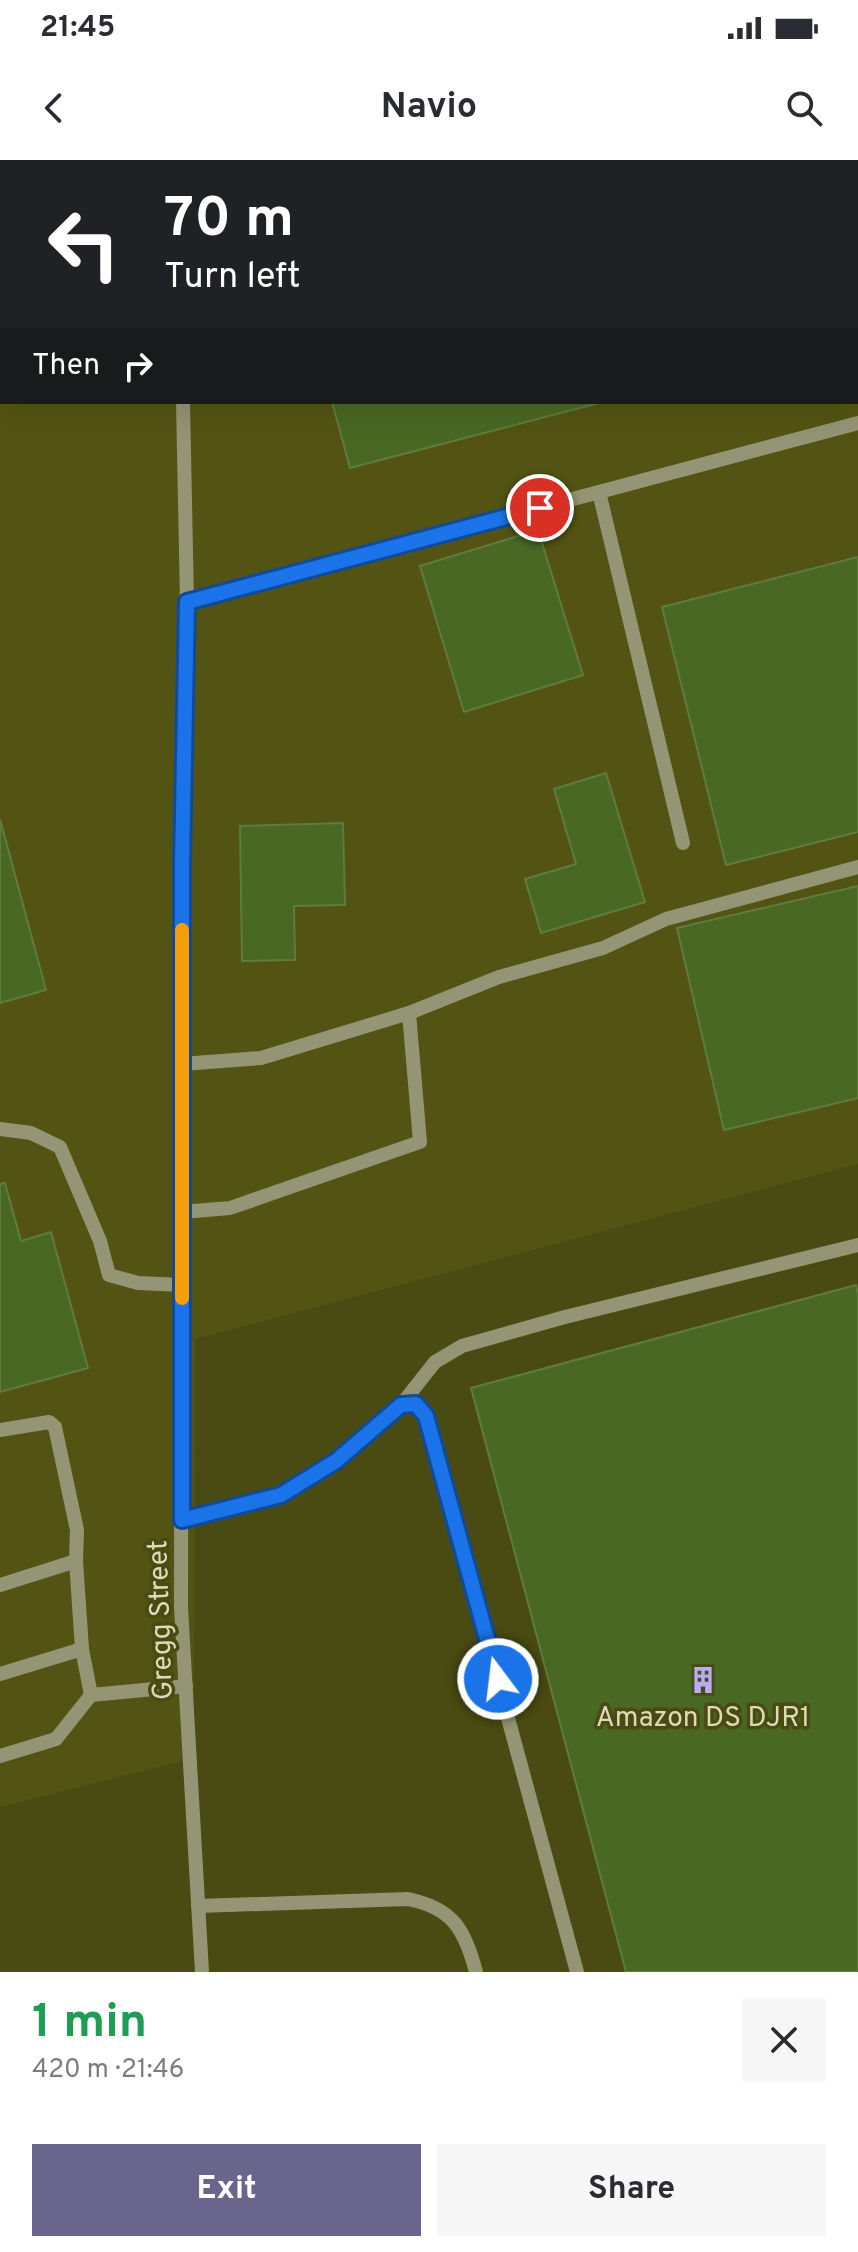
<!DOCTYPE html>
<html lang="en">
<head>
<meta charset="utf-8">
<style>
  body { margin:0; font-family:Overpass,sans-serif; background:#f7f7f7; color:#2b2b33; height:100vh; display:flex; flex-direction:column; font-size:30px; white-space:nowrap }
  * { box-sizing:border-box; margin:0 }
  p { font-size:26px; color:#7c7c81 }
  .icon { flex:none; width:44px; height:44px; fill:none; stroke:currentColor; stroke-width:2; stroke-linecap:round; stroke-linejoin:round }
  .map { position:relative; height:1812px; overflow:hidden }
  .sheet { display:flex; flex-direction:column; background:#fff; flex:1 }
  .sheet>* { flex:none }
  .top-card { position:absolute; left:0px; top:0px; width:858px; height:244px; box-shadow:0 8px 32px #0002; background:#202124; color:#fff; overflow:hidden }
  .pin { position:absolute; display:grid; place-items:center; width:68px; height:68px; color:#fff; margin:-34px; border:4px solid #fff; border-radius:50%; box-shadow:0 2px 8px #0007 }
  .me { position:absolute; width:88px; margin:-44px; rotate:345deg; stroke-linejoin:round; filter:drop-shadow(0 0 6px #0008) }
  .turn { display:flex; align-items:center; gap:28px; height:168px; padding:0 32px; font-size:36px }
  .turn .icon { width:104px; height:104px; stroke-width:2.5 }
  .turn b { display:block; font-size:56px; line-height:68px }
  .then { display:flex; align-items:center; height:76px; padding:0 32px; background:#0003; gap:16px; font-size:30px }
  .round { display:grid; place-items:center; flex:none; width:84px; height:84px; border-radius:0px; background:#f7f7f7 }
  .head { display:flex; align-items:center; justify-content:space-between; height:136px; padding:0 32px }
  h1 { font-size:48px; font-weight:700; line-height:60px; color:#1e9e55 }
  .action { display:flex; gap:16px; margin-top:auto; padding:16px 32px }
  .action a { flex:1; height:92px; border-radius:0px; background:#6a658c; color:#fff; font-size:32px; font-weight:700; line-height:92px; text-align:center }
  .action a+a { background:#f7f7f7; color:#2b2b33 }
  .status { display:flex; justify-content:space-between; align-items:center; height:56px; padding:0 40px; background:#fff; direction:ltr }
  .status svg { height:22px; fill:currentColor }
  header { display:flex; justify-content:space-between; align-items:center; height:104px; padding:0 32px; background:#fff; font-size:36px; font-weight:700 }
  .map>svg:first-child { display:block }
  .built { fill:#535413; fill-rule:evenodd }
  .building { fill:#496824; stroke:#5f7c3e; stroke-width:2 }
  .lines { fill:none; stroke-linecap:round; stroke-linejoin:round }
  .minor { stroke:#939574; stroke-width:14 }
  .route-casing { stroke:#114b97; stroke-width:20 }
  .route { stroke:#1a73e8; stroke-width:14 }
  .slow { stroke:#f59e0b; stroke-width:14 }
  .labels { text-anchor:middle; stroke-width:7; stroke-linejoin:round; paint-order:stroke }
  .street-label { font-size:28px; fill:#dadcb8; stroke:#4a4b12 }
  .poi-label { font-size:28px; fill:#dadcb8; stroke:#4a4b12 }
</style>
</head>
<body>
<div class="status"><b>21:45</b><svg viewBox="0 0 49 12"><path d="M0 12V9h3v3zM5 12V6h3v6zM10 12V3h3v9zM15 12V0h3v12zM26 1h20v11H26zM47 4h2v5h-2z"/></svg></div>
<header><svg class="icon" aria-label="back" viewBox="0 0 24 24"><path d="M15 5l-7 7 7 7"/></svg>Navio<svg class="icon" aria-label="search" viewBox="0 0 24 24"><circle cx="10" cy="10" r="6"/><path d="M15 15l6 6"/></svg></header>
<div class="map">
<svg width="858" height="1812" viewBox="0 0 858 1812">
  <rect width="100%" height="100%" fill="#4a4b12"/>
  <path class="built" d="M 0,0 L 858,0 L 858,1004 L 195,1179 L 194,1598 L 0,1647 ZM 2,2 L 856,2 L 856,242 L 2,242 Z"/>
  <g class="building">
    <path d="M 257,0 L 535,0 L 536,2 L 257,2 Z"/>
    <path d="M 725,0 L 858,0 L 858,115 L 856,115 L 856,2 Z"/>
    <path d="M 332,242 L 603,242 L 350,308 Z"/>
    <path d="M 538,370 L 583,515 L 464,552 L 420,406 Z"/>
    <path d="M 858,397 L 858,672 L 726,705 L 662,447 Z"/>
    <path d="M 606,613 L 645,742 L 541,773 L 525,719 L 576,704 L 554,629 Z"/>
    <path d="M 0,659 L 46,830 L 0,843 Z"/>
    <path d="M 343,663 L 345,745 L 294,746 L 295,800 L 242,801 L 240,666 Z"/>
    <path d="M 858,726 L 858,938 L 724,970 L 677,768 Z"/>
    <path d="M 5,1023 L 21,1081 L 51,1072 L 88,1208 L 0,1232 L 0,1024 Z"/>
    <path d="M 856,1125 L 858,1134 L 858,1812 L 626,1812 L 471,1228 Z"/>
  </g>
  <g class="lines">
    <g class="minor">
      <path d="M 178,0 L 178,2"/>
      <path d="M 183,242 L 187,442 L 182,704 L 181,1447 L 202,1812"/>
      <path d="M 599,332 L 683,683"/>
      <path d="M 187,442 L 858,263"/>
      <path d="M 409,853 L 499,817 L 603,788 L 666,759 L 858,707"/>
      <path d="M 0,969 L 31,973 L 60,987 L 100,1081 L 109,1115 L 138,1123 L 182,1125"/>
      <path d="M 182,1052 L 230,1048 L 420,982 L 409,853 L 261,898 L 182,904"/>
      <path d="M 401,1245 L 435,1202 L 462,1186 L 565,1157 L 858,1085"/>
      <path d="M 0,1270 L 49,1262 L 55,1267 L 77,1370 L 76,1401 L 0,1425"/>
      <path d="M 182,1360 L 281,1335 L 336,1301 L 401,1245 L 416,1244 L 426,1256 L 577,1812"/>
      <path d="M 76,1401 L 82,1489 L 91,1535"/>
      <path d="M 0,1514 L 82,1489"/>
      <path d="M 0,1596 L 56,1579 L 91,1535 L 186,1526"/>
      <path d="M 198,1746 L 408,1739 C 453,1748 465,1770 476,1812"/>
    </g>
  </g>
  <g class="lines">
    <g class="route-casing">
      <path id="route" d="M 498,1519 L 426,1256 L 416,1244 L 401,1245 L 336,1301 L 281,1335 L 182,1360 L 182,704 L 187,442 L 540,348"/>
    </g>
    <use href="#route" class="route"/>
    <path class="slow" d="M 182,1138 L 182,770"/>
  </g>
  <defs>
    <g id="building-bare" transform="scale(2.16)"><path d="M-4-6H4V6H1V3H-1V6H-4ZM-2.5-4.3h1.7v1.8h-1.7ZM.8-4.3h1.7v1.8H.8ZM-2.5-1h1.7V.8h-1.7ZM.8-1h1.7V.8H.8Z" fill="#b6acf8" stroke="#4a4b12" stroke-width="2.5" paint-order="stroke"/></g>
  </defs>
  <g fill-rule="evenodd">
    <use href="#building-bare" x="703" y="1520"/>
  </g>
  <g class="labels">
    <g class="street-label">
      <text transform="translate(159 1460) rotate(-92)" y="10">Gregg Street</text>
    </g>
    <g class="poi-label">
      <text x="703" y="1566">Amazon DS DJR1</text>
    </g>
  </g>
</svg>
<div class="pin" style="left:540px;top:348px;background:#d93025"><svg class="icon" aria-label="arrive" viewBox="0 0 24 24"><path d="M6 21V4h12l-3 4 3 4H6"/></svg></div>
<svg class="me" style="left:498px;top:1519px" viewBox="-20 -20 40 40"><circle r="17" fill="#1a73e8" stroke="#fff" stroke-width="3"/><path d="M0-11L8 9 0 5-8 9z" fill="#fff"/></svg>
<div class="top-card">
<div class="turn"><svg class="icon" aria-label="left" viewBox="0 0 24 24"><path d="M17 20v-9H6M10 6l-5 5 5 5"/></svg><div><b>70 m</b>Turn left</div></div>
<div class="then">Then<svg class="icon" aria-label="right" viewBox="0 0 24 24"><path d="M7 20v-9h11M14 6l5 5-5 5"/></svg></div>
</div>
</div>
<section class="sheet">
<div class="head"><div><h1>1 min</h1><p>420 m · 21:46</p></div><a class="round"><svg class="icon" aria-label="close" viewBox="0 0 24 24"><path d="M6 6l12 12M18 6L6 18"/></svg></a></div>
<div class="action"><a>Exit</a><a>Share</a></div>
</section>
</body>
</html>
